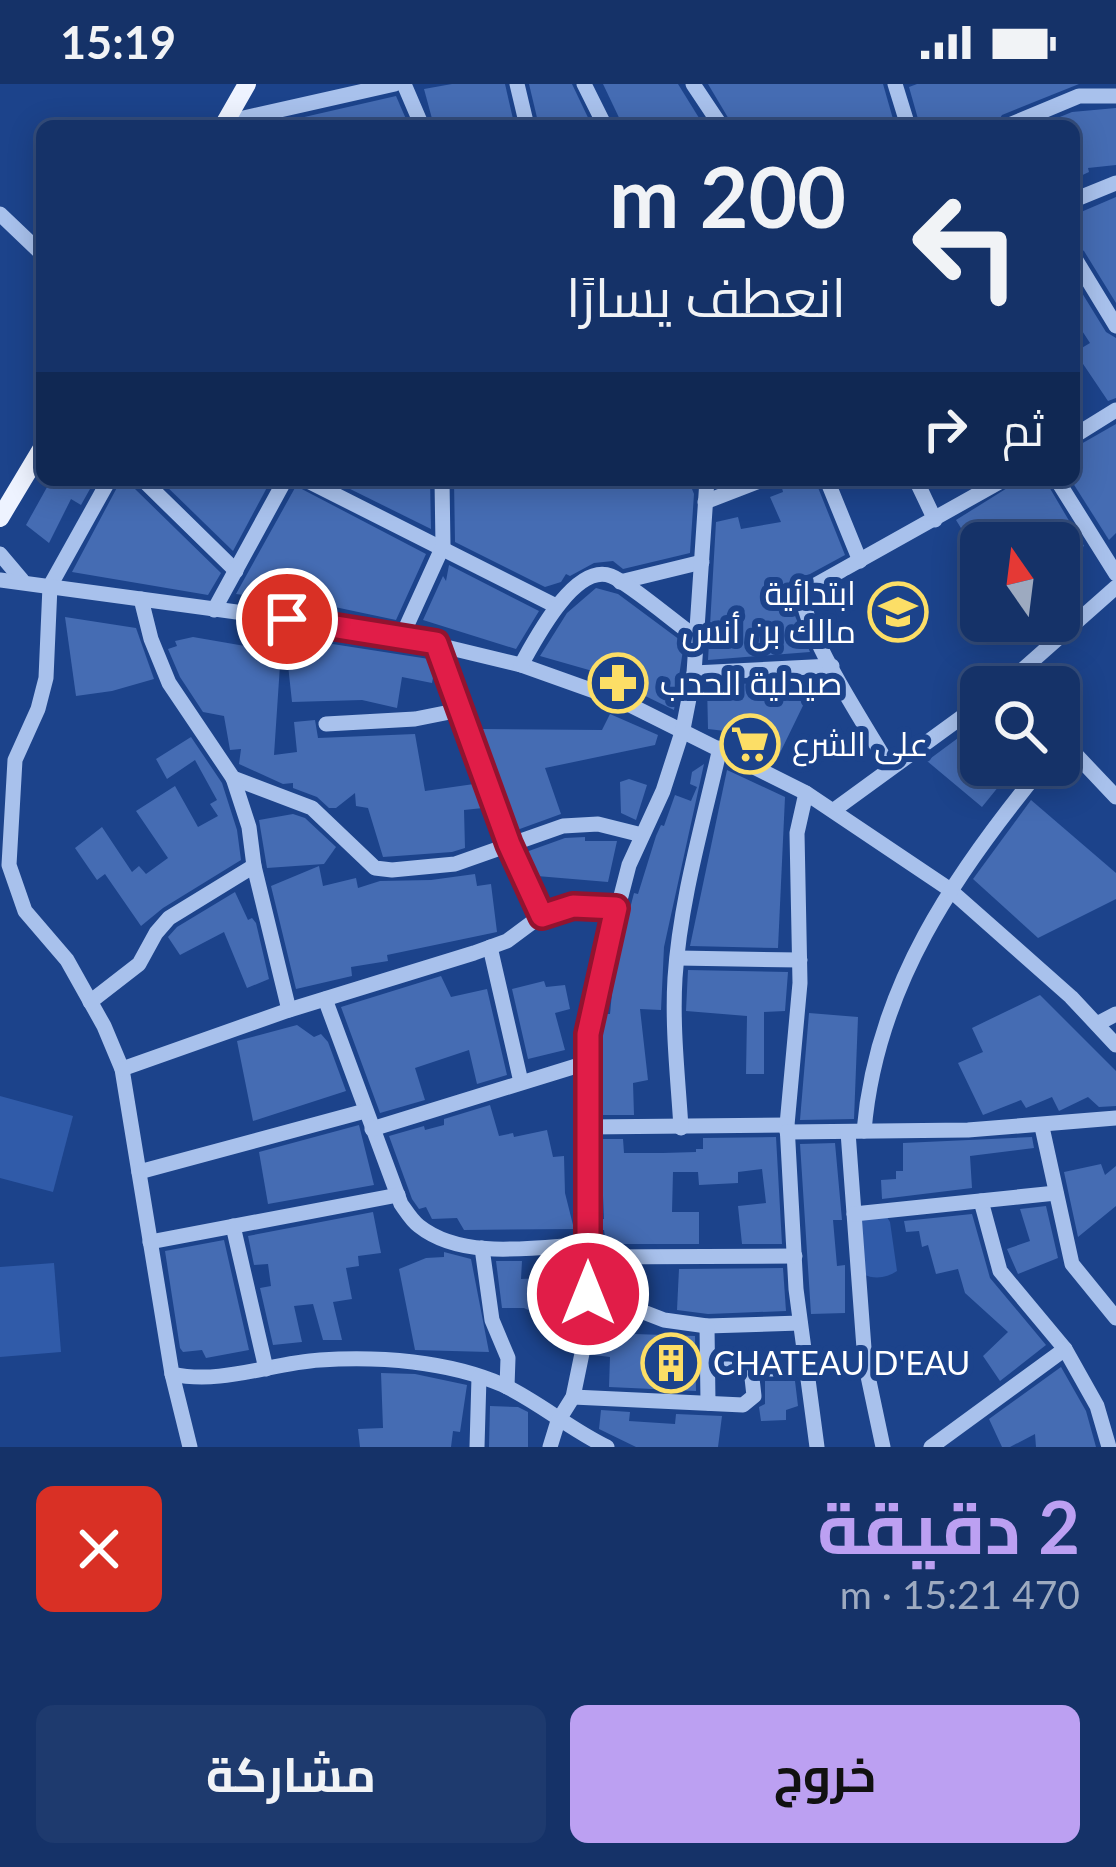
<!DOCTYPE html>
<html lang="ar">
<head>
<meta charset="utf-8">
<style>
  body { margin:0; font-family:Lato,Cairo,sans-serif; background:#1e3a6e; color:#f1f3f6; direction:rtl; height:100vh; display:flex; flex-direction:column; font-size:45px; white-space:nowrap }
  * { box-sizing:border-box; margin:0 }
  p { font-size:39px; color:#9daac0 }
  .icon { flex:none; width:66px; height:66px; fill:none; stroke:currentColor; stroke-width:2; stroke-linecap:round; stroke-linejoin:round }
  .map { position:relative; height:1363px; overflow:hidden; direction:ltr }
  .side { display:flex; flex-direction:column; background:#153268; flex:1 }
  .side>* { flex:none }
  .banner { position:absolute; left:36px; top:36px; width:1044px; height:366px; border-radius:18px; box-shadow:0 6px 30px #0003,0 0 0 3px #344d7c; direction:rtl; background:#153268; color:#f1f3f6; overflow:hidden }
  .needle { width:78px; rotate:346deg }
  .buttons { position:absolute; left:960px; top:438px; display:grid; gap:24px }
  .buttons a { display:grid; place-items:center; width:120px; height:120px; border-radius:18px; background:#153268; box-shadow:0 6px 30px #0003,0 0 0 3px #344d7c; font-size:60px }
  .pin { position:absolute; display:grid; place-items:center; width:102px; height:102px; color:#fff; margin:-51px; border:6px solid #fff; border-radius:50%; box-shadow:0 3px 12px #0007 }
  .me { position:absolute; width:132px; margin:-66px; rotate:0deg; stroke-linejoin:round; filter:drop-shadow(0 0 9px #0008) }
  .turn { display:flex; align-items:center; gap:42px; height:252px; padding:0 36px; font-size:54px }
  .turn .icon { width:156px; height:156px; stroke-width:2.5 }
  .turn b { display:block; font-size:84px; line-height:102px }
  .then { display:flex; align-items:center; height:114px; padding:0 36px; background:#0003; gap:24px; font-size:45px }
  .round { display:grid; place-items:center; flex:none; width:126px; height:126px; border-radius:18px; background:#1e3a6e }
  .headline { display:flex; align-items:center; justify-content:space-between; height:204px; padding:0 36px }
  h1 { font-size:72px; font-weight:700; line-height:90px; color:#bca0f2 }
  .button { display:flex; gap:24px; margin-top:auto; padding:24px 36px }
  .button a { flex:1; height:138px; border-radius:18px; background:#bca0f2; color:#111; font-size:48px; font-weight:700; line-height:138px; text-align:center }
  .button a+a { background:#1e3a6e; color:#f1f3f6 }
  .status { display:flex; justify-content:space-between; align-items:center; height:84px; padding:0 60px; background:#153268; direction:ltr }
  .status svg { height:33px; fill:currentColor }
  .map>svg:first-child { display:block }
  .green { fill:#305ba9 }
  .building { fill:#456cb3 }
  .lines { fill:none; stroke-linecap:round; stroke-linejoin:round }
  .minor { stroke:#a8c1ec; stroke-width:15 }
  .major { stroke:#eef3ff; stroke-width:18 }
  .route-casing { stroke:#92132f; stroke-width:30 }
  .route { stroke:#e11d48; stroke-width:21 }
  .labels { text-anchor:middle; stroke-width:12; stroke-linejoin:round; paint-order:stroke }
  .poi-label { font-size:33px; fill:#fff; stroke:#1c438b; text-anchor:start }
</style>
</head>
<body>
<div class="status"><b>15:19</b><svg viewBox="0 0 49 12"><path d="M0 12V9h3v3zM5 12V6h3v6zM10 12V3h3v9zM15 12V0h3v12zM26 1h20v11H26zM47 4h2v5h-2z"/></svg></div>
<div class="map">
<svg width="1116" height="1363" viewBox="0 0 1116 1363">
  <rect width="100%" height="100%" fill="#1c438b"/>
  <g class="green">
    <path d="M 0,1012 L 73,1032 L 53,1108 L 0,1094 Z"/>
    <path d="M 884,1128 L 890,1138 L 897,1187 C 887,1194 874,1196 863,1190 L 860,1132 Z"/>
    <path d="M 54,1179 L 61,1268 L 0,1273 L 0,1183 Z"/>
  </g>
  <g class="building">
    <path d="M 452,0 L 505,0 L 513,35 L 483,42 L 434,42 L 424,5 Z"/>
    <path d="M 529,0 L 572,0 L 592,42 L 539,42 Z"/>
    <path d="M 603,0 L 678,0 L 704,42 L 623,42 Z"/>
    <path d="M 708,0 L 883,0 L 895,42 L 733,42 Z"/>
    <path d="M 917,0 L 1079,0 L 1002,31 L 995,42 L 920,42 L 909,3 Z"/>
    <path d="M 396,12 L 409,42 L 305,42 L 300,34 Z"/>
    <path d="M 1116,24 L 1116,81 L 1088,84 L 1089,88 L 1074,95 L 1074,42 L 1038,42 L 1072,28 Z"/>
    <path d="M 1116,113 L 1116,219 L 1084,167 L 1074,160 L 1074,131 Z"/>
    <path d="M 1082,209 L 1106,248 L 1116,254 L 1116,314 L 1108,317 L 1075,268 L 1090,259 L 1077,239 L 1083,235 L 1074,222 L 1074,213 Z"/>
    <path d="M 1116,340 L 1116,449 L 1109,456 L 1071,396 L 1074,364 Z"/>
    <path d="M 51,396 L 95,396 L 81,421 L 71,415 L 49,459 L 26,441 Z"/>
    <path d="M 121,396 L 131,396 L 135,405 L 221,489 L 208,511 L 72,488 Z"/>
    <path d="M 160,396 L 271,396 L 233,467 Z"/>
    <path d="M 334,396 L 430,396 L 431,445 L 340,400 Z"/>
    <path d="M 454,396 L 679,396 L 682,402 L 690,400 L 694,410 L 690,469 L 623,485 L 613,477 L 594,479 L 570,492 L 566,490 L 561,498 L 545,503 L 455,458 Z"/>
    <path d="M 780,396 L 815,396 L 845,471 L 810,490 L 794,495 L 793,527 L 810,568 L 708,576 L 716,438 L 738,433 L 741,445 L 781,438 L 770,413 L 783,408 Z"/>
    <path d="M 1020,396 L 1045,396 L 1084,462 L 1059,476 L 1059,459 L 981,459 L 981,477 L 956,436 Z"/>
    <path d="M 296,402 L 426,470 L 396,536 L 330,522 L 236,510 Z"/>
    <path d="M 449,481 L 539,527 L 516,565 L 423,536 L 443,492 L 446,497 Z"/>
    <path d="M 596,504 L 618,510 L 684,559 L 674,626 L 596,588 L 540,572 L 567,529 Z"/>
    <path d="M 65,533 L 136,544 L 154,595 L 112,607 L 76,612 Z"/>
    <path d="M 193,553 L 245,562 L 250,569 L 270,572 L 293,569 L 294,554 L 429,575 L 434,589 L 432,599 L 402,593 L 397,624 L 362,616 L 292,618 L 288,581 L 280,581 L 274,671 L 297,668 L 294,638 L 315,636 L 318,654 L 415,650 L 425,707 L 474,700 L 483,724 L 464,726 L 465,764 L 452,768 L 383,773 L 368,724 L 356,722 L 355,709 L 336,724 L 329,724 L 317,713 L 293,704 L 293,699 L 283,700 L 239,680 L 241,665 L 230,666 L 224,632 L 203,628 L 180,593 L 168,565 L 177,562 L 175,557 Z"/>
    <path d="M 814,599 L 778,673 L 725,647 L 708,645 L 707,600 Z"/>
    <path d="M 610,630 L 658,651 L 655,661 L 545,684 L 561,730 L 517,746 L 481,645 L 602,646 Z"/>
    <path d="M 981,637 L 981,681 L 1016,681 L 982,723 L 927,677 Z"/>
    <path d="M 191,653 L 222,699 L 237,746 L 241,776 L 163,824 L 141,842 L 105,790 L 97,796 L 75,764 L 102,743 L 132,788 L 139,782 L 146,790 L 168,774 L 136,727 L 175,702 L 198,743 L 218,732 L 210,720 L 217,716 L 195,676 L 167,695 L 156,675 Z"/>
    <path d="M 704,680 L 664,863 L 661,926 L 640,925 L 648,996 L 633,999 L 634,1031 L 598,1031 L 603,930 L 610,930 L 614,887 L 634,809 L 638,810 L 656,752 L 661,741 L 664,742 L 675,711 L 691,717 L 697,703 L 690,700 L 692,688 Z"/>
    <path d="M 727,686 L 785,713 L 778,864 L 690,862 Z"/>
    <path d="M 629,695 L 647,701 L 636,736 L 621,729 L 620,698 Z"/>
    <path d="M 1031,716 L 1116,789 L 1116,815 L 1038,854 L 973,795 Z"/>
    <path d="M 293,730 L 305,734 L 336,763 L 324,780 L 267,784 L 259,736 Z"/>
    <path d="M 585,753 L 585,757 L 617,757 L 608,798 L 537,792 L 526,768 L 565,754 Z"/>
    <path d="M 319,782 L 323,802 L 356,794 L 358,804 L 380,797 L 431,796 L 475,790 L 477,802 L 491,800 L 497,848 L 387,871 L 388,877 L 351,883 L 352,892 L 296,905 L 271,802 Z"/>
    <path d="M 235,808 L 248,836 L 252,834 L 256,839 L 269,895 L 247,904 L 224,848 L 180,871 L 168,853 L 177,843 Z"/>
    <path d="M 688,886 L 788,888 L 785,927 L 764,928 L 764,990 L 746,990 L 747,932 L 686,927 Z"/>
    <path d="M 441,892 L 451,913 L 487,905 L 507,991 L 477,1000 L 469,966 L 415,984 L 425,1016 L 380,1029 L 341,923 Z"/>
    <path d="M 544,897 L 546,903 L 565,901 L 570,925 L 555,929 L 565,966 L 528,975 L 512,905 Z"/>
    <path d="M 1040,911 L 1116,987 L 1116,1022 L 1099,1023 L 1088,1013 L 1059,1027 L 1052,1013 L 1026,1024 L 1021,1016 L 983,1031 L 958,979 L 983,968 L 972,944 Z"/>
    <path d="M 809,929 L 858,933 L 854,1035 L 800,1036 Z"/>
    <path d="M 297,941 L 314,953 L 321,950 L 328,958 L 346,1007 L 253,1037 L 237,957 Z"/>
    <path d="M 490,1021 L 499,1052 L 513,1049 L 514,1053 L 547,1046 L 553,1073 L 564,1072 L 565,1109 L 574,1145 L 464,1146 L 457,1134 L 432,1135 L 426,1123 L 419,1125 L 412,1115 L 389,1052 L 424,1042 L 425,1046 L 444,1041 L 444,1035 Z"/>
    <path d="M 359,1041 L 374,1101 L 268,1120 L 259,1068 Z"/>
    <path d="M 776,1053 L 782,1160 L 742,1160 L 738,1122 L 766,1119 L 762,1085 L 738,1088 L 738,1099 L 699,1101 L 698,1088 L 673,1088 L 672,1128 L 699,1128 L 699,1160 L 606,1160 L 604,1146 L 598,1146 L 598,1135 L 604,1135 L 603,1112 L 598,1112 L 598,1055 L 623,1055 L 624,1069 L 663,1069 L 696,1068 L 696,1065 L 703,1065 L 703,1054 Z"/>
    <path d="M 1032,1053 L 1034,1064 L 970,1072 L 972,1104 L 882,1115 L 881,1096 L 896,1095 L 896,1087 L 903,1087 L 903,1059 Z"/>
    <path d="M 835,1059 L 842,1136 L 833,1136 L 837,1182 L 845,1181 L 845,1229 L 811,1230 L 800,1060 Z"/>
    <path d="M 1101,1080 L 1105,1091 L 1116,1082 L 1116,1122 L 1078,1153 L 1064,1088 Z"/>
    <path d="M 1046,1122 L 1058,1174 L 1018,1190 L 1007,1165 L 1030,1157 L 1020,1125 Z"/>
    <path d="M 373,1128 L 381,1169 L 358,1172 L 359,1182 L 346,1184 L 352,1215 L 333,1218 L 342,1256 L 323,1256 L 313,1220 L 294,1222 L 302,1258 L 273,1261 L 260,1204 L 271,1202 L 268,1180 L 254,1181 L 248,1152 Z"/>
    <path d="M 972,1130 L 990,1194 L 1046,1261 L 1000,1297 L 983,1272 L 1008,1248 L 965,1209 L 958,1185 L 936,1190 L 928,1161 L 922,1163 L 919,1147 L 906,1148 L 904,1137 Z"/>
    <path d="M 224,1156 L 249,1266 L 206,1274 L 202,1266 L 183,1268 L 180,1264 L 165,1167 Z"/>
    <path d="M 444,1168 L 471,1175 L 489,1268 L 415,1266 L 399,1185 L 426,1174 L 444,1173 Z"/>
    <path d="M 574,1173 L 574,1229 L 539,1231 L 524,1224 L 502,1224 L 496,1177 L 522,1177 L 521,1195 L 543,1194 L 543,1176 Z"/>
    <path d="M 783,1184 L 786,1227 L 708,1230 L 677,1226 L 679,1185 Z"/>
    <path d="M 598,1236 L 635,1238 L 634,1250 L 695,1252 L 696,1307 L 609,1303 L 610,1273 L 594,1271 Z"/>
    <path d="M 1061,1283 L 1086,1327 L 1096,1363 L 1036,1363 L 1035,1350 L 1010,1363 L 1002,1363 L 989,1335 Z"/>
    <path d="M 381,1289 L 415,1290 L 467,1301 L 460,1348 L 453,1347 L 451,1363 L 360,1363 L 358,1345 L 383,1344 Z"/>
    <path d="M 765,1297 L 795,1297 L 798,1322 L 786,1326 L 786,1336 L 761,1337 L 759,1323 L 765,1320 Z"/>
    <path d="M 490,1322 L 518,1323 L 528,1328 L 528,1363 L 489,1363 Z"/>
    <path d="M 601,1326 L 630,1328 L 629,1337 L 675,1340 L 676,1330 L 722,1332 L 718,1363 L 636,1363 L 599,1345 Z"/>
  </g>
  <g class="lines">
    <g class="minor">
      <path d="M 404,0 L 422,42"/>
      <path d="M 517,0 L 527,42"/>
      <path d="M 584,0 L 605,42"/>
      <path d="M 693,0 L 721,42"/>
      <path d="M 895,0 L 908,42"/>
      <path d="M 226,38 L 395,0"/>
      <path d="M 1007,42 L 1079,12 L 1116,12"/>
      <path d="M 1074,116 L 1116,99"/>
      <path d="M 0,130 L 42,170"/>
      <path d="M 1074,173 L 1116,242"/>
      <path d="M 1074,352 L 1116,326"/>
      <path d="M 109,396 L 50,502 L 46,594 L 38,625 L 15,676 L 9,781 L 25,827 L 67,876 L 104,942 L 122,985 L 172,1290 C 222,1301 271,1279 320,1276 C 379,1272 448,1277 503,1301 C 539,1318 571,1346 607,1363"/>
      <path d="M 143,396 L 236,487"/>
      <path d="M 306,396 L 556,522"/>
      <path d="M 827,396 L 860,477"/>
      <path d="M 916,396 L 935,436"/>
      <path d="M 1057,396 L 1116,490"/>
      <path d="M 705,418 L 762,396"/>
      <path d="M 0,470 L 22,496"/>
      <path d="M 0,496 L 384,548 L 521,581 L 622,617 L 806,709 L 949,805 L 1071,913 L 1116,961"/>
      <path d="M 620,498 L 702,478"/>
      <path d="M 141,515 L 151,555 L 169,599 L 233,694 L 312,724 L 375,784 L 392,786 L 455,780 L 563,742 L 598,740 L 642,751"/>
      <path d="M 214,526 L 285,396"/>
      <path d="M 402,552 L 443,462 L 442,396"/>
      <path d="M 436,559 L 509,760 L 542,831"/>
      <path d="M 521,581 C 535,556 575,478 611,492 C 629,499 678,541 697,554"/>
      <path d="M 694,589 L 832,582"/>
      <path d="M 1003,603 L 1116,503"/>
      <path d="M 326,640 L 415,635 L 460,626"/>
      <path d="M 1063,657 L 1116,713"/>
      <path d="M 889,682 C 868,645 801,546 803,508 L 1003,396"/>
      <path d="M 233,694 L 249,743 L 254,782 L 289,926"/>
      <path d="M 806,709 L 797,749 L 800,899 L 787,1041 L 796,1205 L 817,1363"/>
      <path d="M 834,726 L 981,619"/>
      <path d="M 490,863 L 521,998"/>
      <path d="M 678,874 L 800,876"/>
      <path d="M 325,915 L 401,1120 C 406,1127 412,1137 419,1142 C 463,1177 536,1163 588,1160"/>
      <path d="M 90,918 L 139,880 L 156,849 L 169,834 L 254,782"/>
      <path d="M 1097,940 L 1116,930"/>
      <path d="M 122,985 L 289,926 L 474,869 L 507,857 L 542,831 L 557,826 L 573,822 L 616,824"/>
      <path d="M 587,1043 L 787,1041"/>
      <path d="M 1042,1043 L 1072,1180 L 1116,1234"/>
      <path d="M 681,1044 C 678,994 672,944 675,894 C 680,817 703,739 720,664"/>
      <path d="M 372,1045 L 586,979"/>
      <path d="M 864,1047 C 876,903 955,789 1044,681"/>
      <path d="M 787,1048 L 968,1046 L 1116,1034"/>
      <path d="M 848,1048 L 865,1278 L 883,1363"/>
      <path d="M 139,1088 L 365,1027"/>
      <path d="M 981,1117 L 1000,1187 L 1065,1265"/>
      <path d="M 854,1130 L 1056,1109"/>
      <path d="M 233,1142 L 266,1285"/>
      <path d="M 150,1158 L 398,1111"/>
      <path d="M 482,1164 L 492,1236 L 508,1274 L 507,1303"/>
      <path d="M 588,1173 L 795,1172"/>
      <path d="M 587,1224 L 633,1224 L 664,1236 L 707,1242 L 800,1239"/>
      <path d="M 707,1242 L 708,1319"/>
      <path d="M 708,1285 L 805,1285"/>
      <path d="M 172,1290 L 190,1363"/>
      <path d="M 573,1313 L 743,1321 L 754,1312 L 751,1285"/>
      <path d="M 477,1363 L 479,1293"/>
      <path d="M 550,1363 L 558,1337 L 573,1313 L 586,1250 L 586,979 L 591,928 L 629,781 L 663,707 L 683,645 L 694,589 L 707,396"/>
      <path d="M 931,1363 L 1065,1265 L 1097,1322 L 1109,1363"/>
    </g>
    <g class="major">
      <path d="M 223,42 L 247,0"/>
      <path d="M 0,434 L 42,364"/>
    </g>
  </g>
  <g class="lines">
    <g class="route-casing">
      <path id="route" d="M 287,535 L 436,559 L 509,760 L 542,832 L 573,822 L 616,824 L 588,950 L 588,1210"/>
    </g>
    <use href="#route" class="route"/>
  </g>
  <defs>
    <g id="school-ring" transform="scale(3)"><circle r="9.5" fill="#1c438b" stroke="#fcde66" stroke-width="1.5"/><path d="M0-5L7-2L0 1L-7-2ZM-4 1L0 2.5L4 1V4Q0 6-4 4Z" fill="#fcde66"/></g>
    <g id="pharmacy-ring" transform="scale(3)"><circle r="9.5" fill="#1c438b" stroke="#fcde66" stroke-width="1.5"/><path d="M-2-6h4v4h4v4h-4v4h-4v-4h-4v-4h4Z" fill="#fcde66"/></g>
    <g id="supermarket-ring" transform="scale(3)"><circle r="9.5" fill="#1c438b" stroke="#fcde66" stroke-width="1.5"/><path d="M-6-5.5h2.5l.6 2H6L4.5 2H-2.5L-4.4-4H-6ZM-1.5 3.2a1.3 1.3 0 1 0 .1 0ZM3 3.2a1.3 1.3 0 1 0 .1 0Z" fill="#fcde66"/></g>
    <g id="building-ring" transform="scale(3)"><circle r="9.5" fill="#1c438b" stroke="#fcde66" stroke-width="1.5"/><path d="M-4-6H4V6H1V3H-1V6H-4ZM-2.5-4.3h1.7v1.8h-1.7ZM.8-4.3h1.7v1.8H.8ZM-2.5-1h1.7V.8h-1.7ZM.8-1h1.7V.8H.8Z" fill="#fcde66"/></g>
  </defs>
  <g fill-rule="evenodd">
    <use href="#school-ring" x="898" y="528"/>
    <use href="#pharmacy-ring" x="618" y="599"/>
    <use href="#supermarket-ring" x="750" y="660"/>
    <use href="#building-ring" x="671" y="1279"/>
  </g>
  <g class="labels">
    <g class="poi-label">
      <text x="856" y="521" text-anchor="end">ابتدائية<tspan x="856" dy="38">مالك بن أنس</tspan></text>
      <text x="660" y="611">صيدلية الحدب</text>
      <text x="792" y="672">على الشرع</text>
      <text x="713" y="1291">CHATEAU D'EAU</text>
    </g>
  </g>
</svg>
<div class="buttons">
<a><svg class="needle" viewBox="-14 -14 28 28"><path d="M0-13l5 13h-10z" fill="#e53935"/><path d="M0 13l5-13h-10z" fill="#9daac0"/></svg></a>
<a><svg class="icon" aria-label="search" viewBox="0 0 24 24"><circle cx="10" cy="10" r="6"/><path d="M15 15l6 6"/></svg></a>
</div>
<div class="pin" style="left:287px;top:535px;background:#d93025"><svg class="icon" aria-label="arrive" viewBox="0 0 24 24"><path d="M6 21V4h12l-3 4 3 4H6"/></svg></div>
<svg class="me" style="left:588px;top:1210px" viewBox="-20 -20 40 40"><circle r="17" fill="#e11d48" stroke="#fff" stroke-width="3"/><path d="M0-11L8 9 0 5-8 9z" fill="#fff"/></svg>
<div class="banner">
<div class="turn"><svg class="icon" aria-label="left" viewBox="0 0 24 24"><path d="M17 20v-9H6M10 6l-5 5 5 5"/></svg><div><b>200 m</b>انعطف يسارًا</div></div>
<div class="then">ثم<svg class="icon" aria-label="right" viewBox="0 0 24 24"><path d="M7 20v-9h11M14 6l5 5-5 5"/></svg></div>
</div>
</div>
<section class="side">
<div class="headline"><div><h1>2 دقيقة</h1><p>470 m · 15:21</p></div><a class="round" style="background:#d93025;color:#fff"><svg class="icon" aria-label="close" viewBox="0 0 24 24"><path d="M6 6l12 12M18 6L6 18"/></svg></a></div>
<div class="button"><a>خروج</a><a>مشاركة</a></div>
</section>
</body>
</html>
